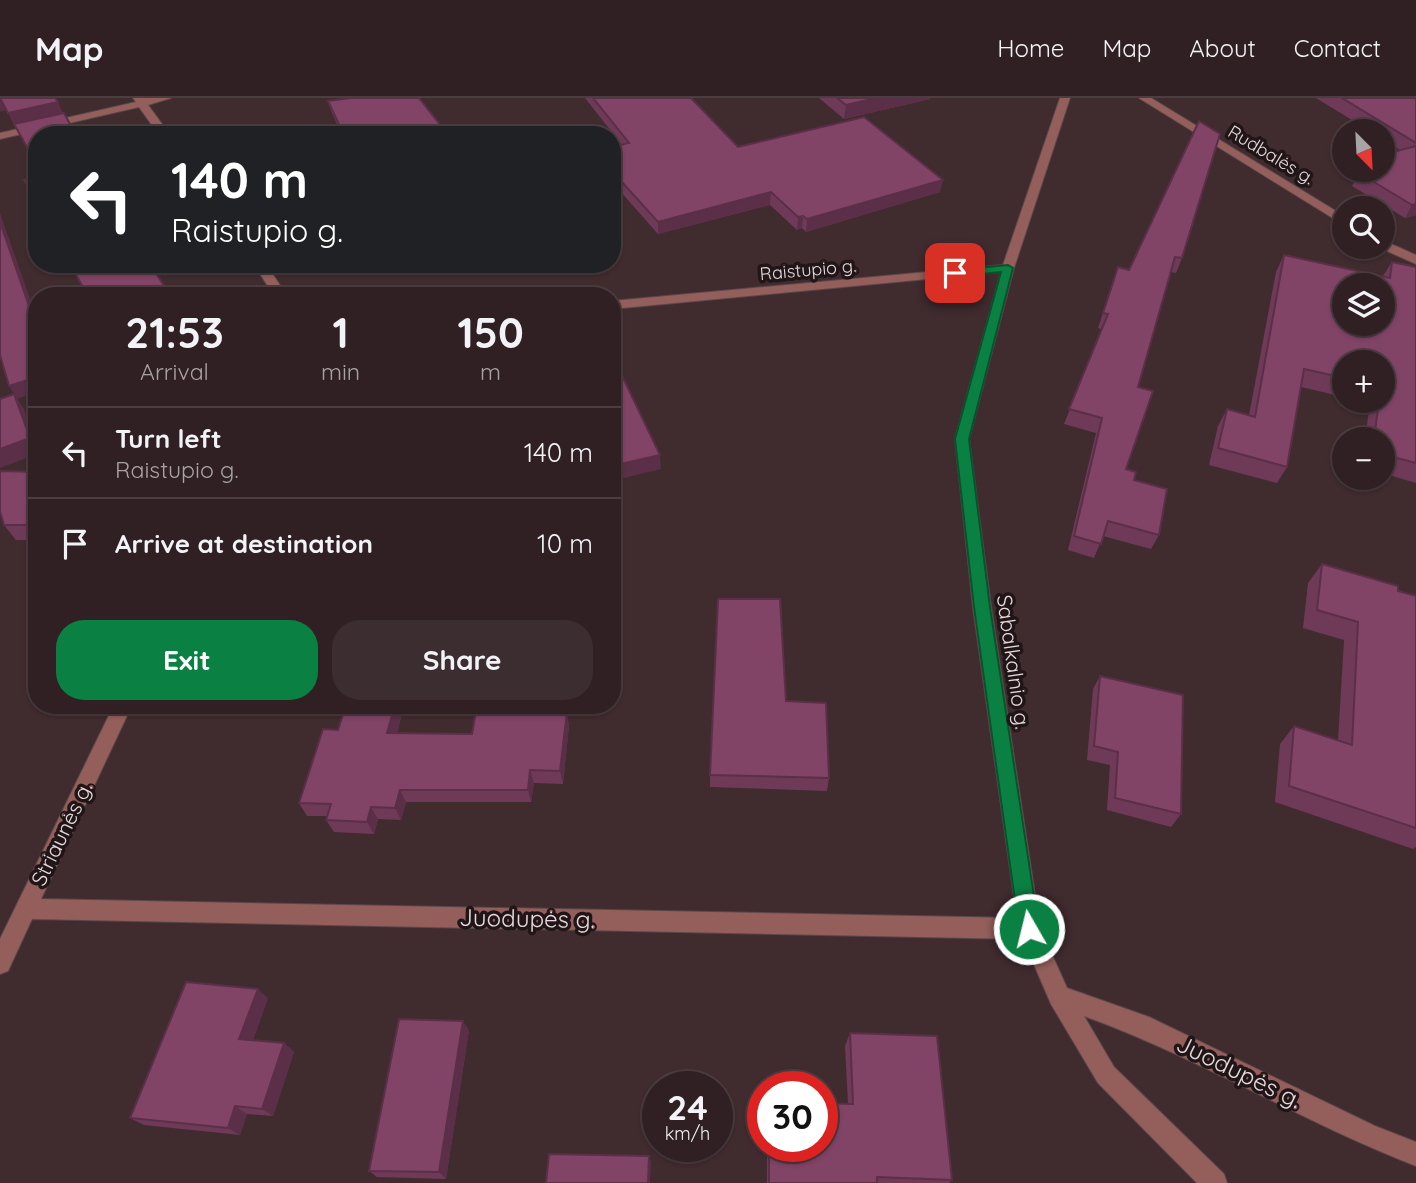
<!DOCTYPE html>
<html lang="en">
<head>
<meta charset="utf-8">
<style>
  body { margin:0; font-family:Quicksand,sans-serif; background:#3c2d30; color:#f1f3f6; height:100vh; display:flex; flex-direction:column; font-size:26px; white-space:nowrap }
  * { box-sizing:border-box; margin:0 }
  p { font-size:23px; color:#a8a3a6 }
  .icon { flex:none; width:38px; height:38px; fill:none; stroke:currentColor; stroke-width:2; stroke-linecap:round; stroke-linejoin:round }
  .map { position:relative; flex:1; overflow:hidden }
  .details { position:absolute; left:28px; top:189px; width:593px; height:427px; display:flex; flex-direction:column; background:#302023; border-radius:28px; box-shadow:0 2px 5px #0004,0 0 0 2px #4b3e41 }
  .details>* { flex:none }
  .hud { position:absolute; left:28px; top:28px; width:593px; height:147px; border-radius:28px; box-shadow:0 2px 5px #0004,0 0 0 2px #4b3e41; background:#202124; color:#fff; overflow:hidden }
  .needle { width:46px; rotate:156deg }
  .buttons { position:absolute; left:1332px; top:21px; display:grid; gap:14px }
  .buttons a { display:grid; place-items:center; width:63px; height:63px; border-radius:50%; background:#302023; box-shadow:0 2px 5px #0004,0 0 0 2px #4b3e41; font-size:35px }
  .speed { position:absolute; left:642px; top:973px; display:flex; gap:14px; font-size:35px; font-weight:700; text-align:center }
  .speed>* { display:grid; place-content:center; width:91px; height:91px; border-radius:50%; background:#302023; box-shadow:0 2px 5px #0004,0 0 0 2px #4b3e41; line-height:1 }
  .speed small { font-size:18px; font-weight:400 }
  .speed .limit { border:10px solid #d22; background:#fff; color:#111 }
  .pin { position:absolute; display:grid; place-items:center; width:60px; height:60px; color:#fff; margin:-30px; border-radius:14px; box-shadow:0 4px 10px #0006 }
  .me { position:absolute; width:77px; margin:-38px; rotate:352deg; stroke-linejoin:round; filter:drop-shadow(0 0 5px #0008) }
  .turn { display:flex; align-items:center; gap:24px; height:147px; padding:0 28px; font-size:32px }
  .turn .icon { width:91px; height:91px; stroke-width:2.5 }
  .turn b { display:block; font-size:49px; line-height:60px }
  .eta { display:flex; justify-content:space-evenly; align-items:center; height:119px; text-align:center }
  .eta b { font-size:42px; font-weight:700; line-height:49px }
  .cta { display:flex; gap:14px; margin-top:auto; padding:14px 28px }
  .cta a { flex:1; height:80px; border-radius:28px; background:#0b8043; color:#fff; font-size:28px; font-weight:700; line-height:80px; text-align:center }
  .cta a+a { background:#3c2d30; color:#f1f3f6 }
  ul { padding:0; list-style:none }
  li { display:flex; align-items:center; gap:21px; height:91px; padding:0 28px; border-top:2px solid #4b3e41 }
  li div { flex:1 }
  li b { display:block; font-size:26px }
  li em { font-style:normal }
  header { display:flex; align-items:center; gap:42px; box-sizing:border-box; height:98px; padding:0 35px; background:#302023; border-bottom:2px solid #4b3e41 }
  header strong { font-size:33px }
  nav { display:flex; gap:38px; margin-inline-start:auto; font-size:24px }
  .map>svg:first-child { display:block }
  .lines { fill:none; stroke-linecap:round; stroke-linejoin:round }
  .minor-casing { stroke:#5b474b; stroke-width:2 }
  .minor { fill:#945f5b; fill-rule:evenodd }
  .wall { fill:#6f3a58 }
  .shaded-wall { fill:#5a2f47 }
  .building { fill:#814366; stroke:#5a2f47; stroke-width:2; fill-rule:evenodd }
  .route { fill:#0b8043; stroke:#07532c; stroke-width:2 }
  .labels { text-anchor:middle; stroke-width:7; stroke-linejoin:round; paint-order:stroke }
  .far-street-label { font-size:18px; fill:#e8dadc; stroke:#201618 }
  .street-label { font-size:21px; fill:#e8dadc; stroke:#201618 }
  .near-street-label { font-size:24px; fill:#e8dadc; stroke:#201618 }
</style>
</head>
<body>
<header>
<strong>Map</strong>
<nav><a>Home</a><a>Map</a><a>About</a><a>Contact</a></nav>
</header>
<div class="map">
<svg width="1416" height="1085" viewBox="0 0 1416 1085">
  <rect width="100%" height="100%" fill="#402b2f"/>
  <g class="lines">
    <g class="minor-casing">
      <g id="minor">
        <path d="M 133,0 L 171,0 L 148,7 L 170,37 L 159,37 L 139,9 L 0,41 L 0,35 L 136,4 Z"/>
        <path d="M 1060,0 L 1070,0 L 1014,170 L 969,341 L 991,509 L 1040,830 L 1067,890 L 1149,919 L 1375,1028 L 1416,1044 L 1416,1068 C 1302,1024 1198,959 1084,918 L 1114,969 L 1224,1076 L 1227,1085 L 1197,1085 L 1098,985 L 1051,906 L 1023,841 L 32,821 L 8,873 L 0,876 L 0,841 L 114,607 L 132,607 L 41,801 L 1017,820 L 973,509 L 955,341 L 1001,174 L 612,211 L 612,203 L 1003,167 Z"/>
        <path d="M 1139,0 L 1151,0 L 1344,118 L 1344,127 Z"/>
        <path d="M 1382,142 L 1416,157 L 1416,166 L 1378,149 L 1382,149 Z"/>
        <path d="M 254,166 L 266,166 L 287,198 L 274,198 Z"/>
      </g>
    </g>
    <use href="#minor" class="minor"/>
  </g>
  <g class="wall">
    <path d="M 585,0 L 691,0 L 738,49 L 940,94 L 806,134 L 802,130 L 797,132 L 770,107 L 658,136 L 612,84 L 612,49 L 622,47 Z"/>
    <path d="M 819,0 L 930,0 L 930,1 L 844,21 Z"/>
    <path d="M 1316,0 L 1416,0 L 1416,117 L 1405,120 L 1352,88 L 1357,79 L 1352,76 L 1355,72 L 1382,72 L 1400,52 L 1382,41 L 1382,33 L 1370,33 Z"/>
    <path d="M 328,3 L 448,37 L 342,37 L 332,15 Z"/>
    <path d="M 1199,23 L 1182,160 L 1176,175 L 1171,174 L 1138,289 L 1126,371 L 1134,382 L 1159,437 L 1151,451 L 1103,438 L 1094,460 L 1068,452 L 1096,335 L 1064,326 L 1102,231 L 1098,230 L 1118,169 L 1129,172 Z"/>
    <path d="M 1284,157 L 1383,178 L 1392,164 L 1416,169 L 1416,385 L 1382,375 L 1382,341 L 1365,341 L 1370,306 L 1358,303 L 1382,303 L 1382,264 L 1344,264 L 1344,299 L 1301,289 L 1287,369 L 1277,385 L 1209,367 L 1218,328 L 1227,311 L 1249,317 L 1276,174 Z"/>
    <path d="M 37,374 L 37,442 L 16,442 L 4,427 Z"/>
    <path d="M 1322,466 L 1416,498 L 1416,749 L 1413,751 L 1275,704 L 1280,646 L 1294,628 L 1338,642 L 1344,542 L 1303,530 L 1308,485 Z"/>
    <path d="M 1100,578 L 1181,716 L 1171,729 L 1107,712 L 1110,667 L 1087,662 L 1093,591 Z"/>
    <path d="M 786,603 L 829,680 L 827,693 L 710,689 L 710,677 Z"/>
    <path d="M 346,607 L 404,607 L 397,635 L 472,636 L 477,607 L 566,607 L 566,614 L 569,628 L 563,686 L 534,685 L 531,704 L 406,704 L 401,722 L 378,721 L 374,736 L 334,734 L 326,722 L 327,718 L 307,718 L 299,705 L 338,632 Z"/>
    <path d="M 268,900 L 253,942 L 284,945 L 294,954 L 273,1018 L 247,1016 L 240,1037 L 144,1027 L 130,1020 Z"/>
    <path d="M 469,932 L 446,1081 L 377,1079 L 369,1073 Z"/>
    <path d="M 850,935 L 952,1082 L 949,1085 L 767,1085 L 767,1048 L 822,1048 L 848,1006 L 845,948 Z"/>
  </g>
  <g class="shaded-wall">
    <path d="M 876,0 L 930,0 L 930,1 L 844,21 L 846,7 Z"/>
    <path d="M 0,2 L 6,12 L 0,14 Z"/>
    <path d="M 58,4 L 64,18 L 15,29 L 8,15 Z"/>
    <path d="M 943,82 L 940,94 L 806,134 L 807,121 Z"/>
    <path d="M 771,94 L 770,107 L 658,136 L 658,124 Z"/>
    <path d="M 1416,106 L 1416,117 L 1405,120 L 1412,107 Z"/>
    <path d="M 0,115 L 37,221 L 37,231 L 0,124 Z"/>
    <path d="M 803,118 L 802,130 L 797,132 L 798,119 Z"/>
    <path d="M 37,279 L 37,294 L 17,301 L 9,288 Z"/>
    <path d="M 14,296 L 24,311 L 37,346 L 37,356 L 0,370 L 0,351 Z"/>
    <path d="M 660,357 L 661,371 L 612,383 L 612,368 Z"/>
    <path d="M 395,607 L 404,607 L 393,649 L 387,635 Z"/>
    <path d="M 562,607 L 566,607 L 564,627 L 562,614 Z"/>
    <path d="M 567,614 L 569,628 L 563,686 L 560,673 Z"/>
    <path d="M 530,672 L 534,685 L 531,704 L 528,692 Z"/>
    <path d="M 400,692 L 406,704 L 401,722 L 395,710 Z"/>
    <path d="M 371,709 L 378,721 L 374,736 L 367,724 Z"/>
    <path d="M 258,891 L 268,900 L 250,950 L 239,941 Z"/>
    <path d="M 463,923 L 469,932 L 446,1081 L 439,1074 Z"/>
    <path d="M 284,945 L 294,954 L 273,1018 L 262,1011 Z"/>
    <path d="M 235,1008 L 247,1016 L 240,1037 L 228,1030 Z"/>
    <path d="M 649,1058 L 651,1065 L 650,1085 L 648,1085 Z"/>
  </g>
  <g class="building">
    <path d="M 0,0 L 55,0 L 58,4 L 8,15 Z"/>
    <path d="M 350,0 L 419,0 L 448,37 L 344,37 L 328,3 Z"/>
    <path d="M 593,0 L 691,0 L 738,49 L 864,19 L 943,82 L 807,121 L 803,118 L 798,119 L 771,94 L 658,124 L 612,73 L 612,49 L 629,45 Z"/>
    <path d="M 837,0 L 876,0 L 846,7 Z"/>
    <path d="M 1342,0 L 1416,0 L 1416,45 Z"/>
    <path d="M 64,15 L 76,37 L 37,37 L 37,67 L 14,26 Z"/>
    <path d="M 1199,23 L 1220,36 L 1182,160 L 1175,159 L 1138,289 L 1153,293 L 1126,371 L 1136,374 L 1134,382 L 1167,391 L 1159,437 L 1108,423 L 1101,446 L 1074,438 L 1102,320 L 1069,311 L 1108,216 L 1103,215 L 1118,169 L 1129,172 Z"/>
    <path d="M 1416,48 L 1416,106 L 1412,107 L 1359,75 L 1373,72 L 1382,72 L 1382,57 Z"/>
    <path d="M 37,79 L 37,105 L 24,82 Z"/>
    <path d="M 0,124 L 37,231 L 37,279 L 9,288 L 0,257 Z"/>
    <path d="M 1284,157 L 1390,180 L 1392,164 L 1416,169 L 1416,365 L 1382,356 L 1382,341 L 1374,341 L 1379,303 L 1382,303 L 1382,264 L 1344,264 L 1344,280 L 1304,271 L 1287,369 L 1218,350 L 1227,311 L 1255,319 ZM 1344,187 L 1382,187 L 1382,226 L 1344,226 Z"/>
    <path d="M 70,166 L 150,166 L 166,191 L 168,198 L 88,198 Z"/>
    <path d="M 612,257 L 660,357 L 612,368 Z"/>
    <path d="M 14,296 L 30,340 L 0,351 L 0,301 Z"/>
    <path d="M 0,373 L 37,374 L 37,427 L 4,427 L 0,413 Z"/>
    <path d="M 1322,466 L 1398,488 L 1398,493 L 1416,498 L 1416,730 L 1289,688 L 1294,628 L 1352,647 L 1358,524 L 1317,512 Z"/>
    <path d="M 718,501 L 780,501 L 786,603 L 826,605 L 829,680 L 710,677 Z"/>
    <path d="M 1100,578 L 1183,597 L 1181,716 L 1115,700 L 1118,654 L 1094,648 Z"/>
    <path d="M 346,607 L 395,607 L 387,635 L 472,636 L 477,607 L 562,607 L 562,614 L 567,614 L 560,673 L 530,672 L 528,692 L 400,692 L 395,710 L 371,709 L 367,724 L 326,722 L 331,706 L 299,705 L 323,631 L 338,632 Z"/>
    <path d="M 186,884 L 258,891 L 239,941 L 284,945 L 262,1011 L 235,1008 L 228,1030 L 130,1020 Z"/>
    <path d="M 399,921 L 463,923 L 439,1074 L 369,1073 Z"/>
    <path d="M 850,935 L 937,938 L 952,1082 L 877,1079 L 877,1085 L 769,1085 L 769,1048 L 822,1048 L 822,1005 L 853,1006 Z"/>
    <path d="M 549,1056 L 649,1058 L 648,1085 L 546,1085 Z"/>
  </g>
  <path class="route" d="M 1008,167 L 1013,170 L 969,341 L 990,509 L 1039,831 L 1036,838 L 1029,841 L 1022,838 L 1019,831 L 974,509 L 955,341 L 1001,174 L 955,179 L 949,175 L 955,172 Z"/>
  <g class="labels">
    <g class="far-street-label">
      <text transform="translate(1271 57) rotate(31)" y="6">Rudbalės g.</text>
      <text transform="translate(808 172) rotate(-5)" y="6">Raistupio g.</text>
    </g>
    <g class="street-label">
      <text transform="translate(1013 564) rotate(82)" y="7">Sabalkalnio g.</text>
      <text transform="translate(62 736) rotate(-64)" y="7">Striaunės g.</text>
    </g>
    <g class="near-street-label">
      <text transform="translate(527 821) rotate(1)" y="8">Juodupės g.</text>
      <text transform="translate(1239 974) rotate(26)" y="8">Juodupės g.</text>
    </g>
  </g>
</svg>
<div class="buttons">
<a><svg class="needle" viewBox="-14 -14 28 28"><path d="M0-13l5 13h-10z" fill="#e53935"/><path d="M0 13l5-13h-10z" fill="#a8a3a6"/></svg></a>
<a><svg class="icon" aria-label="search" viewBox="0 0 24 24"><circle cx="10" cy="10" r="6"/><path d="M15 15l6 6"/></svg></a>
<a><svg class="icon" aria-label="layers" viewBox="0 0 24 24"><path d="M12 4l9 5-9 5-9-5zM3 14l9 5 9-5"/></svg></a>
<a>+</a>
<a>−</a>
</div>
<div class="speed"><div>24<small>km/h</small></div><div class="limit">30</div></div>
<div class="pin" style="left:955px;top:175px;background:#d93025"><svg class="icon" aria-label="arrive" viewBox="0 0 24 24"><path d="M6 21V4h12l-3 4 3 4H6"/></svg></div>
<svg class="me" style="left:1029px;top:831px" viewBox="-20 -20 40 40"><circle r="17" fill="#0b8043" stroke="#fff" stroke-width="3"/><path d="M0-11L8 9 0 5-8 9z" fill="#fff"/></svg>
<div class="hud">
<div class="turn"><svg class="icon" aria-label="left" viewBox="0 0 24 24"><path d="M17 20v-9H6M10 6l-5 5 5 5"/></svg><div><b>140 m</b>Raistupio g.</div></div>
</div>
<section class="details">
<div class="eta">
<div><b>21:53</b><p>Arrival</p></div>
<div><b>1</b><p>min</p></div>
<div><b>150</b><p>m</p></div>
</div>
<ul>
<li><svg class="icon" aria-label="left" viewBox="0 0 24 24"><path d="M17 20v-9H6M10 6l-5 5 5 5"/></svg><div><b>Turn left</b><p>Raistupio g.</p></div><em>140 m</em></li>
<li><svg class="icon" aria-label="arrive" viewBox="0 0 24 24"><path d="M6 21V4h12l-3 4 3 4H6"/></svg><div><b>Arrive at destination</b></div><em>10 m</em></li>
</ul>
<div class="cta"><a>Exit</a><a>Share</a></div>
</section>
</div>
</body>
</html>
